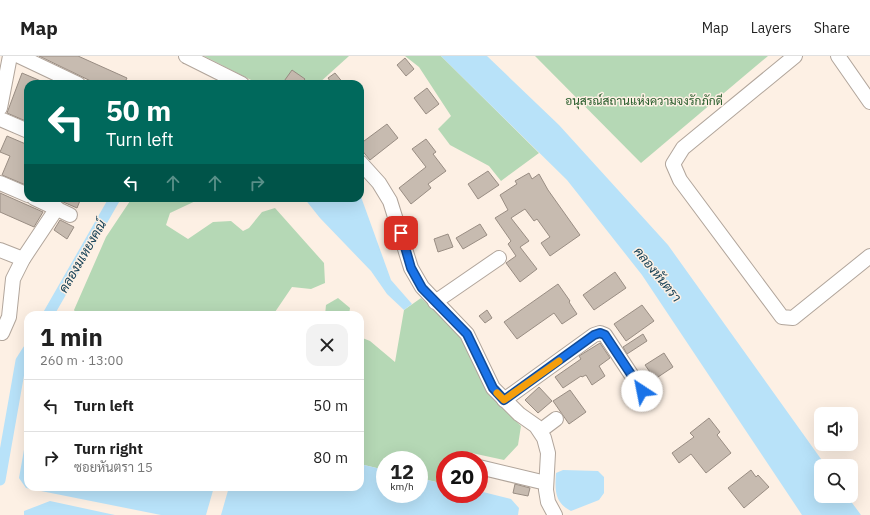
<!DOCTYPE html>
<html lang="en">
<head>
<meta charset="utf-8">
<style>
  body { margin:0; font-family:"IBM Plex Sans",Sarabun,sans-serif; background:#f2f2f2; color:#222; height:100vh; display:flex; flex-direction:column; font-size:15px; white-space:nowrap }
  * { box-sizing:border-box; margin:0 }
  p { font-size:13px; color:#767676 }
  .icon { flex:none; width:22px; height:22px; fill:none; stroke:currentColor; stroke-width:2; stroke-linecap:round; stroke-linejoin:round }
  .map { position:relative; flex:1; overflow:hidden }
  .sheet { position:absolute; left:24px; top:255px; width:340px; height:180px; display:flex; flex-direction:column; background:#fff; border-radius:12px; box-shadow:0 4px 16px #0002 }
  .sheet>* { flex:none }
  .guide { position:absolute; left:24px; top:24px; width:340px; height:122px; border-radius:12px; box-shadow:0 4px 16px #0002; background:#00695c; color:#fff; overflow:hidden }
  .controls { position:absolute; left:814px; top:351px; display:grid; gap:8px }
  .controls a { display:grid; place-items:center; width:44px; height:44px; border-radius:8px; background:#fff; box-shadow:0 4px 16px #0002; font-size:20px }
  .speed { position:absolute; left:376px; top:395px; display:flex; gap:8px; font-size:20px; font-weight:700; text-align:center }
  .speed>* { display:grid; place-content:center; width:52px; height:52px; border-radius:50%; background:#fff; box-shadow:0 4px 16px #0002; line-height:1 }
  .speed small { font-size:10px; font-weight:400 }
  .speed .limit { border:6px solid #d22; background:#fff; color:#111 }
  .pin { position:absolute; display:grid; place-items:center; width:34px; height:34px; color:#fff; margin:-17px; border-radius:8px; box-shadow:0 2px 6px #0006 }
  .me { position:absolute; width:44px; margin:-22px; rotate:326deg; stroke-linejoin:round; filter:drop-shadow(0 0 3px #0008) }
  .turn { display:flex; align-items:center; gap:14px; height:84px; padding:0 16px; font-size:18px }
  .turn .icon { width:52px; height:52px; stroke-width:2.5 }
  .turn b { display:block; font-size:28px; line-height:34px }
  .lanes { display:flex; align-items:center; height:38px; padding:0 16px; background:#0003; justify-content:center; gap:20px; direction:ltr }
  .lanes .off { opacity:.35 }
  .round { display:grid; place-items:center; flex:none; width:42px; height:42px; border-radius:12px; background:#f2f2f2 }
  .summary { display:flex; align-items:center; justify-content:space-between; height:68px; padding:0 16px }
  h1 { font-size:24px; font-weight:800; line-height:30px }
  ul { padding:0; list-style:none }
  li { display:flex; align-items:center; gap:12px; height:52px; padding:0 16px; border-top:1px solid #e0e0e0 }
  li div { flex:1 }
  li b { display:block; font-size:15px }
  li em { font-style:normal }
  header { display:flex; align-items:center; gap:24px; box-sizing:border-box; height:56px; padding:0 20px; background:#fff; border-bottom:1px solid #e0e0e0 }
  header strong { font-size:19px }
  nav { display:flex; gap:22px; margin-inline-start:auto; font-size:14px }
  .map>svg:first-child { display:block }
  .green { fill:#b5d8b5 }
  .water { fill:#b8e2f9 }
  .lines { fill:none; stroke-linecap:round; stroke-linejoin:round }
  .canal { stroke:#b8e2f9; stroke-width:11 }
  .building { fill:#c7bbb0; stroke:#998d83 }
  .minor-casing { stroke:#b1a59b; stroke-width:16 }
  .minor { stroke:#fff; stroke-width:14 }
  .route-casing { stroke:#114b97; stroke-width:10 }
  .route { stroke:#1a73e8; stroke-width:7 }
  .slow { stroke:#f59e0b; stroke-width:7 }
  .labels { text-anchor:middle; stroke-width:3; stroke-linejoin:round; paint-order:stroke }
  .park-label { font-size:12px; fill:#265b2a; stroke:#fdf0e4 }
  .water-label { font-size:13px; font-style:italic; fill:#194358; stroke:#fdf0e4 }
</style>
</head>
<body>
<header>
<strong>Map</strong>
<nav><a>Map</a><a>Layers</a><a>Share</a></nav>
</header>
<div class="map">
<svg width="870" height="459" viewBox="0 0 870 459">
  <rect width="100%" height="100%" fill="#fdf0e4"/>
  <g class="green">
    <path d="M 204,0 L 349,0 L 318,28 L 259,28 Z"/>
    <path d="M 405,0 L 441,0 L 539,97 L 501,125 L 489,110 L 450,89 L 438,73 L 451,60 L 419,11 Z"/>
    <path d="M 535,0 L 768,0 L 641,107 Z"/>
    <path d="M 132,142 L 202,142 L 170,157 L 166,169 L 188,183 L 213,166 L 231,165 L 243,175 L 249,172 L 262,156 L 275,152 L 324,207 L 325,227 L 311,233 L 292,231 L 275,256 L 276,259 L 77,259 L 74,254 L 106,181 Z"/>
    <path d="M 338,242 L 350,252 L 349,259 L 325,259 L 326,249 Z"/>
    <path d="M 421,242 L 462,280 L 487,332 L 504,353 L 521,370 L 518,389 L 504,404 L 467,396 L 464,404 L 445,404 L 445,428 L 419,422 L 419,404 L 385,404 L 385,414 L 360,408 L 360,281 L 370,285 L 395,306 L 404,254 Z"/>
  </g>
  <g class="water">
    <path d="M 441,0 L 487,0 L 559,69 L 668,189 L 826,410 L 821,410 L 821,440 L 847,440 L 861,459 L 802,459 L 642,219 L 567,124 Z"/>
    <path d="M 360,138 L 391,224 L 412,248 L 404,254 L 387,238 L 371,215 L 320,162 L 304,142 L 360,142 Z"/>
    <path d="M 28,371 L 28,431 L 214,431 L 206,459 L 161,459 L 26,432 L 19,422 Z"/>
    <path d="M 360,408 L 385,414 L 385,438 L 419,438 L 419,422 L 445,428 L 445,438 L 479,438 L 479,435 L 511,443 L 519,452 L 518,459 L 221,459 L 229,431 L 360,431 Z"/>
    <path d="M 563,414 L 598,415 L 604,421 L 604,437 L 599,444 L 571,455 C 554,446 555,434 556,417 Z"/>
    <path d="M 50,445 L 115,459 L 24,459 L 24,455 Z"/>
  </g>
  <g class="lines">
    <g class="canal">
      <path d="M 48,259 L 115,142"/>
      <path d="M 0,424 L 21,305 L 28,294"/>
    </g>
  </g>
  <g class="building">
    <path d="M 39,0 L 78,0 L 127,22 L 124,28 L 97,28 Z"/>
    <path d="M 405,2 L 414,13 L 406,20 L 397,9 Z"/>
    <path d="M 292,14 L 305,23 L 301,28 L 282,28 Z"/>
    <path d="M 22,17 L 48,28 L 28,28 L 28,66 L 7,57 Z"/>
    <path d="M 335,17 L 344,28 L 332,28 L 328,22 Z"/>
    <path d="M 427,32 L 439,48 L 426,58 L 414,42 Z"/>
    <path d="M 387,68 L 398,82 L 370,104 L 360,92 L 360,88 Z"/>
    <path d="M 7,80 L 28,89 L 28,130 L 2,119 L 10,100 L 0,96 Z"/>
    <path d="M 426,83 L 436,96 L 433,98 L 446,115 L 428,128 L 431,132 L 411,148 L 399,132 L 426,111 L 412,93 Z"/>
    <path d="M 488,115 L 499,129 L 478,143 L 468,128 Z"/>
    <path d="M 529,117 L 532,123 L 539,118 L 548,134 L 580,179 L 550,200 L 541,187 L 550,181 L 537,163 L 534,165 L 525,153 L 511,162 L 529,185 L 520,191 L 537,213 L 520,226 L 506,207 L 516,200 L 508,188 L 511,185 L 495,162 L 508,154 L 500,139 L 517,128 L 515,125 Z"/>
    <path d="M 0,137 L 43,156 L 34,171 L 0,156 Z"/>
    <path d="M 54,142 L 81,142 L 77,152 Z"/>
    <path d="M 60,164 L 74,171 L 67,183 L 54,174 Z"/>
    <path d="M 480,168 L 487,179 L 463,193 L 456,182 Z"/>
    <path d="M 448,178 L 453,191 L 438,196 L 434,183 Z"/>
    <path d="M 615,216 L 626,232 L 594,254 L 583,239 Z"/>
    <path d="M 558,228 L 570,245 L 569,246 L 577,258 L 562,268 L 554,257 L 517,283 L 504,266 Z"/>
    <path d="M 642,249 L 654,265 L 626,285 L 614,268 Z"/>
    <path d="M 487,254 L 492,262 L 485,267 L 479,260 Z"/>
    <path d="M 643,278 L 647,285 L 627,298 L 623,291 Z"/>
    <path d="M 600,287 L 610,302 L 599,310 L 605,320 L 592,329 L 586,319 L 582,321 L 581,320 L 563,332 L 555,321 L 581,303 L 579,300 Z"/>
    <path d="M 664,297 L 673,311 L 655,323 L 645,309 Z"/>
    <path d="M 539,331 L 552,345 L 538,357 L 525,344 Z"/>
    <path d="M 570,334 L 586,356 L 569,368 L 553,345 Z"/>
    <path d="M 709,362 L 720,376 L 717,379 L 731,397 L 706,417 L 691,398 L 679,407 L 672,397 L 694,381 L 690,377 Z"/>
    <path d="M 751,414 L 756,421 L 758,419 L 769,431 L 744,452 L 728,432 Z"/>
    <path d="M 515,428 L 530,432 L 528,440 L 513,437 Z"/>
  </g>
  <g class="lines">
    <g class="minor-casing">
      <g id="minor">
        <path d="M 19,0 L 78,28"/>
        <path d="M 186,0 L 242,28"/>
        <path d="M 795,0 L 683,92 L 673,108 L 680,124 L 782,261 L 793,262 L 870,200"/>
        <path d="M 838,0 L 870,46"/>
        <path d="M 0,52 L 10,0"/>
        <path d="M 0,63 L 28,75"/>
        <path d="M 360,106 L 379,127 L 390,145 L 411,212 L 422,231 L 467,278 L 493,332 L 519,358 L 536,370 L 544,382 L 548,397 L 546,434 L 548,446 L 555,459"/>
        <path d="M 0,127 L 28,139"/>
        <path d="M 34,142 L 70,159"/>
        <path d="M 0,194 L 23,203"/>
        <path d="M 435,246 L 499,202"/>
        <path d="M 2,277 L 9,261 L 13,223 L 23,203 L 57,152"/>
        <path d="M 504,344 L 594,279 L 600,277 L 605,279 L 642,335"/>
        <path d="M 540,375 L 556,363"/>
        <path d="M 479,411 L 546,427"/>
      </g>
    </g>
    <use href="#minor" class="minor"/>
  </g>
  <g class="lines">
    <g class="route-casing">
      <path id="route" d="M 401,177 L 411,212 L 422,232 L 467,278 L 493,332 L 504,344 L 594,279 L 600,277 L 605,279 L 642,335"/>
    </g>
    <use href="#route" class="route"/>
    <path class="slow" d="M 497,337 L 504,344 L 559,305"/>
  </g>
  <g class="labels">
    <g class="park-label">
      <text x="644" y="49">อนุสรณ์สถานแห่งความจงรักภักดี</text>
    </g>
    <g class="water-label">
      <text transform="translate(82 200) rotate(-60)" y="5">คลองมเหยงคณ์</text>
      <text transform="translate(658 218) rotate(51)" y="5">คลองหันตรา</text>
    </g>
  </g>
</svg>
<div class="controls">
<a><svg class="icon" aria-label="sound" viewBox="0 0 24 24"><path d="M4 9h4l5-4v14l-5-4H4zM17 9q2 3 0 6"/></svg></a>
<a><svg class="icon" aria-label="search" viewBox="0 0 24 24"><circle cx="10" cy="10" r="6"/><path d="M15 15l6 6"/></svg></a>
</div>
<div class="speed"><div>12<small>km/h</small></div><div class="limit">20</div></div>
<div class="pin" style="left:401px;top:177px;background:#d93025"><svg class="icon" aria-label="arrive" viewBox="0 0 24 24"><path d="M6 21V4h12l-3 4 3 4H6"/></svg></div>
<svg class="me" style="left:642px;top:335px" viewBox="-20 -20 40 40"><circle r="19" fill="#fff"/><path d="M0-13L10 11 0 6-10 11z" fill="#1a73e8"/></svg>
<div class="guide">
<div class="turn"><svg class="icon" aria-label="left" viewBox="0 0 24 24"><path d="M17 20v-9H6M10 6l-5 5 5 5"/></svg><div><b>50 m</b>Turn left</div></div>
<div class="lanes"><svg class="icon" aria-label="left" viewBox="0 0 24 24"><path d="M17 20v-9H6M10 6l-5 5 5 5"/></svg><svg class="icon off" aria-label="ahead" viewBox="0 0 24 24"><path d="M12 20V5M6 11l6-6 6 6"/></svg><svg class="icon off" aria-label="ahead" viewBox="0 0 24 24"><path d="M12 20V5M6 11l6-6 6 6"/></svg><svg class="icon off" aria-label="right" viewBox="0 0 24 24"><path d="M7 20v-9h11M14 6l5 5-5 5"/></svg></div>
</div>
<section class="sheet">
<div class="summary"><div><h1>1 min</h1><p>260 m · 13:00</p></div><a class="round"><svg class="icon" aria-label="close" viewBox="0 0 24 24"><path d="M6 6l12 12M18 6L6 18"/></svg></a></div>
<ul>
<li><svg class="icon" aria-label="left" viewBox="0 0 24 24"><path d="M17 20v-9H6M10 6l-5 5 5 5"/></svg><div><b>Turn left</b></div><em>50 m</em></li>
<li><svg class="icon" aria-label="right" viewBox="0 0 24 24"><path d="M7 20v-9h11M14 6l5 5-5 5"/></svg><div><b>Turn right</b><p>ซอยหันตรา 15</p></div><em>80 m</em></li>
</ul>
</section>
</div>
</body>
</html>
